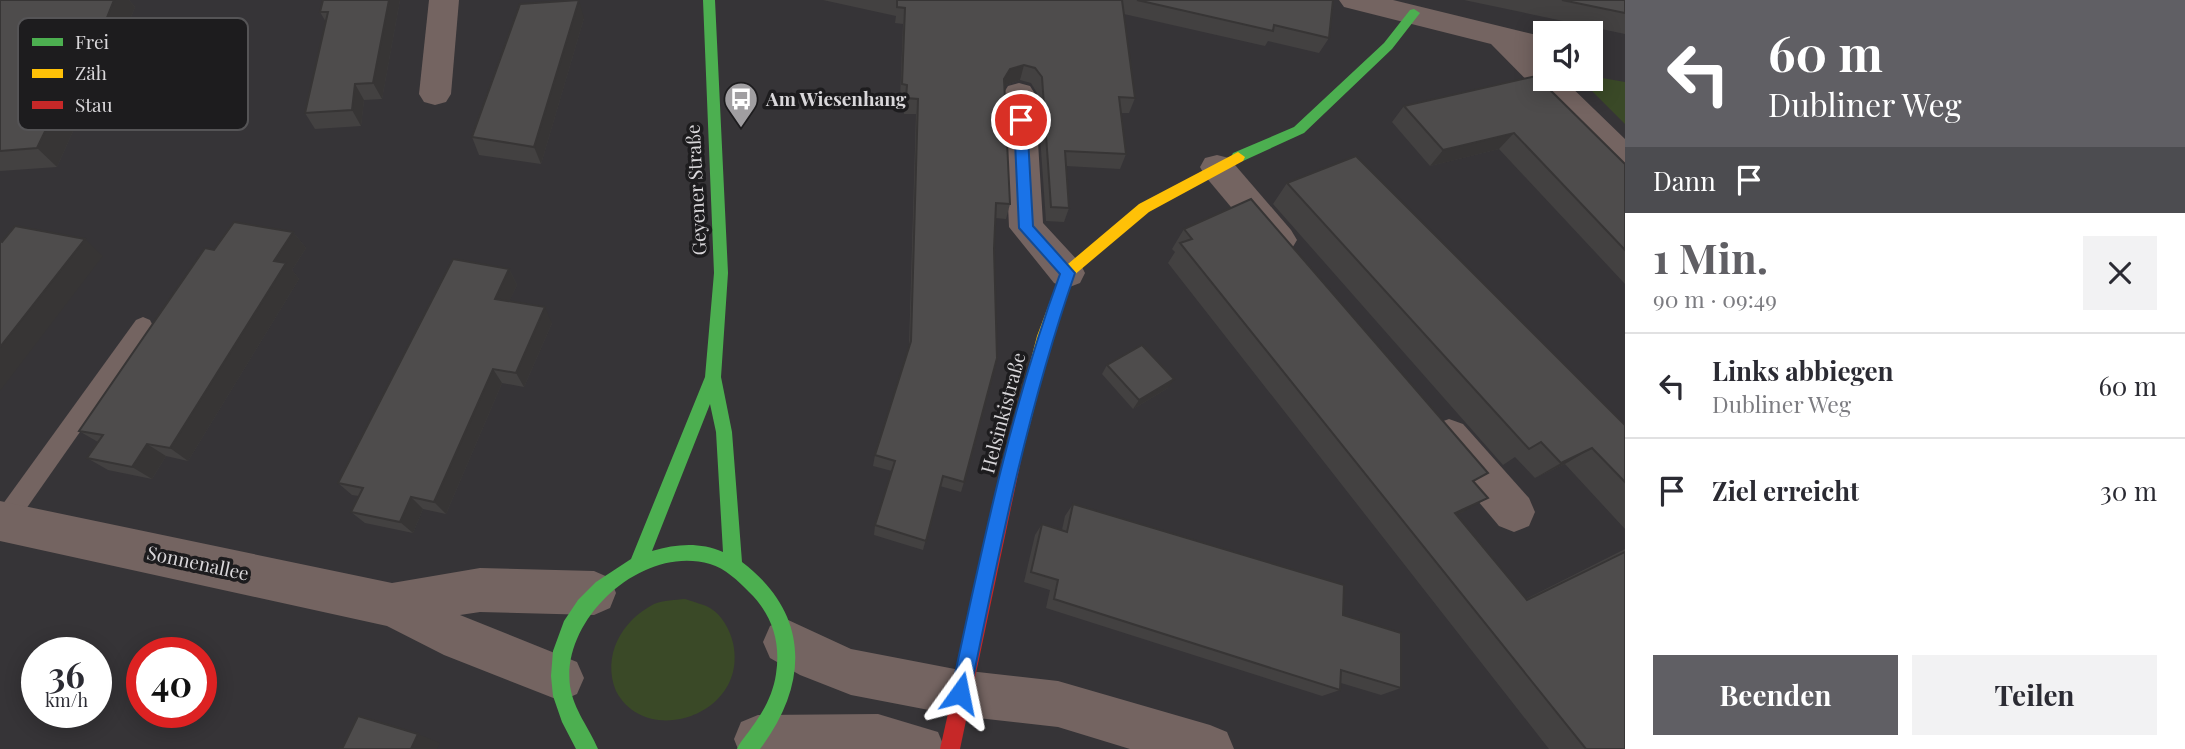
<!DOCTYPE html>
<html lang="de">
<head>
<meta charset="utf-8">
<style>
  body { margin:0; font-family:"Playfair Display",serif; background:#f2f2f3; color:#2b2b33; height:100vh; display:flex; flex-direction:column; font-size:26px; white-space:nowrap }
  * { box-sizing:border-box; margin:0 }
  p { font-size:23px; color:#7c7c81 }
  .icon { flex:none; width:38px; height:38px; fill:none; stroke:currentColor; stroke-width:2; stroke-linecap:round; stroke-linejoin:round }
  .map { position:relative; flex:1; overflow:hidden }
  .details { display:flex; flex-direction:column; background:#fff; width:560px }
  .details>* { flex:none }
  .top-card { background:#605f64; color:#fff; overflow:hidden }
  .fabs { position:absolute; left:1533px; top:21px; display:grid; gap:14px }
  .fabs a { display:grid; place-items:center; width:70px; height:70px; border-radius:0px; background:#fff; box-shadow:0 4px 18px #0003; font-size:35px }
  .speed { position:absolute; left:21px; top:637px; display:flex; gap:14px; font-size:35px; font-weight:700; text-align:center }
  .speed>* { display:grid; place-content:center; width:91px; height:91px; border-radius:50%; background:#fff; box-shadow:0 4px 18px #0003; line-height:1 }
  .speed small { font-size:18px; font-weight:400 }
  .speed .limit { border:10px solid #d22; background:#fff; color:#111 }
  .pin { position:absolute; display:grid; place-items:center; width:60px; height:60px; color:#fff; margin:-30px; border:4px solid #fff; border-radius:50%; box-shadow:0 2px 7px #0007 }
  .me { position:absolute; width:77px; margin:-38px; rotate:12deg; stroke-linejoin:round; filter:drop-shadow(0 0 5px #0008) }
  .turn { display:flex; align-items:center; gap:24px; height:147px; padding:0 28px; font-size:32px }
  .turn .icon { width:91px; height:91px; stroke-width:2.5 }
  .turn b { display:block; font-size:49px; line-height:60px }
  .then { display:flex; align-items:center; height:66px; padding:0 28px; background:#0003; gap:14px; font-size:26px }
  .round { display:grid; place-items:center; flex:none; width:74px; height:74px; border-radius:0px; background:#f2f2f3 }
  .overview { display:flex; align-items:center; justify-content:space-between; height:119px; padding:0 28px }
  h1 { font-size:42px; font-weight:700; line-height:52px; color:#605f64 }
  .primary-button { display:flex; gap:14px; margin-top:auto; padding:14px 28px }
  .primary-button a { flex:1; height:80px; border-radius:0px; background:#605f64; color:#fff; font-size:28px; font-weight:700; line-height:80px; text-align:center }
  .primary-button a+a { background:#f2f2f3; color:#2b2b33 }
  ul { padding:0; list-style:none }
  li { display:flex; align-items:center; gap:21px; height:105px; padding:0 28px; border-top:2px solid #e1e1e2 }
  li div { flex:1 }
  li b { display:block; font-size:26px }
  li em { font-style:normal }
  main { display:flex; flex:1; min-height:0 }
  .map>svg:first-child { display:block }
  .green { fill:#3a4927 }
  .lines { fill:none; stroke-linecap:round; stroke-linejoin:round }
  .lane { fill:#746461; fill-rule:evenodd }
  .street { fill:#746461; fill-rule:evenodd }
  .fast { fill:#4caf50; fill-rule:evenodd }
  .slow { fill:#ffc107; fill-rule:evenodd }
  .jam { fill:#c62828; fill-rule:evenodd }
  .wall { fill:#434141 }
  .shaded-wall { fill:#373535 }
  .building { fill:#4e4c4c; stroke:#373535; stroke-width:2 }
  .route { fill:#1a73e8; stroke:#114b97; stroke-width:2 }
  .labels { text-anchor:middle; stroke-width:7; stroke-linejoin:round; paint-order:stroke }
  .poi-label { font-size:19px; font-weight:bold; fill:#d9d7da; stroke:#1d1c1e; text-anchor:start }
  .street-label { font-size:19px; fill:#d9d7da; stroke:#1d1c1e }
  .key { fill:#1d1c1e; stroke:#555456; stroke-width:2 }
  .key-label { font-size:19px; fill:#d9d7da }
</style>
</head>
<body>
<main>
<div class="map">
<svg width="1625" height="749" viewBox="0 0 1625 749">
  <rect width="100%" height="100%" fill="#363437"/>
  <g class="green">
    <path d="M 1591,76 L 1625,82 L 1625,124 L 1580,79 L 1591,79 Z"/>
    <path d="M 685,599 C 693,602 703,604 710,608 C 722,615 730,630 733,643 C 749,715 646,749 616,691 C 602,656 621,621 654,604 C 663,600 676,600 685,599 Z"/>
  </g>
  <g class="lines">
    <path class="lane" d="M 143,317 L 150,320 L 153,326 L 150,332 L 12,529 L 0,530 L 0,508 L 136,320 Z"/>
    <g class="street">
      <path d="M 429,0 L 459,0 L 451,94 L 446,102 L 435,105 L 424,102 L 419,94 Z"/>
      <path d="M 1339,0 L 1393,0 L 1545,37 L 1545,57 L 1540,56 L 1545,61 L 1545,79 L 1563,79 L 1625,139 L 1625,171 L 1613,168 L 1491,44 L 1344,7 Z"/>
      <path d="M 1019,83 L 1030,86 L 1035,94 L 1043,223 L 1080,263 L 1085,273 L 1080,283 L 1067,288 L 1054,283 L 1009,227 L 1003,94 L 1008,86 Z"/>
      <path d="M 1217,155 L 1229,158 L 1291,230 L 1297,240 L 1291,250 L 1279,254 L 1267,250 L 1205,176 L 1200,167 L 1205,158 Z"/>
      <path d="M 1449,419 L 1463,424 L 1529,498 L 1535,512 L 1529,526 L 1514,532 L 1499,526 L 1435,450 L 1429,437 L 1435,424 Z"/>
      <path d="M 0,501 L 392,583 L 480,568 L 594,571 L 610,578 L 616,593 L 610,608 L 594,615 L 480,612 L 460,615 L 577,662 L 584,678 L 577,694 L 561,701 L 444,655 L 387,626 L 0,541 Z"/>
      <path d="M 786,619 L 851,649 L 960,670 L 1058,681 L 1210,725 L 1227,732 L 1234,749 L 1130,749 L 1058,727 L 960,716 L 851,695 L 800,675 L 770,658 L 763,642 L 770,626 Z"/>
      <path d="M 878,714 L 938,732 L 945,749 L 738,749 L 734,739 L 741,722 L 758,715 Z"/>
    </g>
    <g class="fast">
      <path d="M 703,0 L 715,0 L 728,273 L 721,377 L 732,432 L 742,562 C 808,612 810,680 763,745 L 760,749 L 737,749 C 741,740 747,735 752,727 C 764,711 773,694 776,674 C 781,642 772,614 749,592 C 738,581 725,568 710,564 C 643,544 561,618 570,686 C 574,711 589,727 598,749 L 576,749 L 562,722 L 553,696 L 551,676 L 553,651 L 564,621 L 578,600 L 596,582 L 631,559 L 705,377 L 714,273 ZM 710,404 L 716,432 L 723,552 C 699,542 677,544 652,551 Z"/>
      <path d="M 1414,9 L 1420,13 L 1392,49 L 1304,133 L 1243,161 L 1233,161 L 1231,157 L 1233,153 L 1294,127 L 1384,43 L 1410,10 Z"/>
    </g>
    <path class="slow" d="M 1238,152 L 1245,157 L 1243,161 L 1149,212 L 1073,276 L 1053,336 L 1023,451 L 1021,456 L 1015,459 L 1009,456 L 1007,451 L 1037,336 L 1062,269 L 1139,204 Z"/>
    <path class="jam" d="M 1015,443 L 1021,446 L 1023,451 L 960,749 L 940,749 L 1007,451 L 1009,446 Z"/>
  </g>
  <g class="wall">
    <path d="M 0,0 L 129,0 L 135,7 L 114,60 L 110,60 L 101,83 L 94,84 L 57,167 L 0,171 Z"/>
    <path d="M 400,0 L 382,99 L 364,100 L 361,126 L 315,129 L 305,113 L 326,22 L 320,12 Z"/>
    <path d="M 823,0 L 1333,0 L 1329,38 L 1319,53 L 1268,41 L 1265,46 L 1124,14 L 1135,98 L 1129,113 L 1121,113 L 1126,154 L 1120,169 L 1066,166 L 1069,208 L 1064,222 L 1046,221 L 1037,93 L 1031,83 L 1020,80 L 1006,85 L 1004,87 L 1010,204 L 1006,219 L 995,218 L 964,482 L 961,492 L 940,486 L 923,550 L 874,535 L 875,525 L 892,471 L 873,466 L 875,455 L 909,347 L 916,114 L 904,114 L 905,100 L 900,100 L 903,24 L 895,23 L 896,16 Z"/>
    <path d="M 1464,0 L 1625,0 L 1625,34 Z"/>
    <path d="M 584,18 L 541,164 L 479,155 L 472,137 Z"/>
    <path d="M 1536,76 L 1625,164 L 1625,284 L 1499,149 L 1430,166 L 1392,122 L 1404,106 Z"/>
    <path d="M 1287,183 L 1625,425 L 1625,529 L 1565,464 L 1535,478 L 1515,457 L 1503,465 L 1273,204 Z"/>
    <path d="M 1184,229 L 1474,482 L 1463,512 L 1456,515 L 1526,599 L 1625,549 L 1625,749 L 1549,749 L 1168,263 L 1175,252 L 1172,249 Z"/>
    <path d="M 293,232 L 306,248 L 292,270 L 299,279 L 188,461 L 166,456 L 152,479 L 108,470 L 87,458 L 98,442 L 79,431 Z"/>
    <path d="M 509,269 L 517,285 L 509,301 L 552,323 L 524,387 L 502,383 L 446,514 L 423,509 L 413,533 L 365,523 L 351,512 L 359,496 L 352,495 L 338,483 Z"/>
    <path d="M 1107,365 L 1168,388 L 1133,409 L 1102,374 Z"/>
    <path d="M 1073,504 L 1343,615 L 1401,688 L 1381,695 L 1341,683 L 1340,690 L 1322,696 L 1046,608 L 1050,590 L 1024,582 L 1035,535 L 1042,524 L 1062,530 L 1065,516 Z"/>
  </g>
  <g class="shaded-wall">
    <path d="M 114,0 L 129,0 L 135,7 L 114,60 L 98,40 Z"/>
    <path d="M 389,0 L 400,0 L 382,99 L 373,83 Z"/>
    <path d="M 579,0 L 584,18 L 541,164 L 534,147 Z"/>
    <path d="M 93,41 L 110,60 L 101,83 L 94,84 L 57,167 L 37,148 L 77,65 Z"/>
    <path d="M 1024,65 L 1020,80 L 1006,85 L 1000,94 L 1004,79 L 1010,69 Z"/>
    <path d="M 355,84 L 364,100 L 361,126 L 352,110 Z"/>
    <path d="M 1514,133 L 1499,149 L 1430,166 L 1443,150 Z"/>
    <path d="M 293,232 L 306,248 L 292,270 L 299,279 L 188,461 L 170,448 L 274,261 Z"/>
    <path d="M 85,239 L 103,256 L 0,391 L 0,347 Z"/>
    <path d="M 509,269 L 517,285 L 503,314 L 495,299 Z"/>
    <path d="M 545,307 L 552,323 L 524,387 L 516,373 Z"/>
    <path d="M 493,369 L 502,383 L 446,514 L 434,502 Z"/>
    <path d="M 1174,379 L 1168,388 L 1133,409 L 1139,400 Z"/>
    <path d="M 147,444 L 166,456 L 152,479 L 132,467 Z"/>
    <path d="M 1592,448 L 1565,464 L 1535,478 L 1561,463 Z"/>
    <path d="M 411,497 L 423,509 L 413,533 L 400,522 Z"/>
    <path d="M 1488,498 L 1463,512 L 1431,527 L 1455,513 Z"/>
    <path d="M 418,734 L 440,743 L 437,749 L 411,749 Z"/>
  </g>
  <g class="building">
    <path d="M 0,0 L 114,0 L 98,40 L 93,41 L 84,64 L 77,65 L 37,148 L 0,151 Z"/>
    <path d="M 323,0 L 389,0 L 373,83 L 355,84 L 352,110 L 305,113 L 328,12 L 320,12 Z"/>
    <path d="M 579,0 L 534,147 L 472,137 L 520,4 Z"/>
    <path d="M 897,0 L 1122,0 L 1135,98 L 1119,97 L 1126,154 L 1065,151 L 1069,208 L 1051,207 L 1042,77 L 1035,68 L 1024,65 L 1010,69 L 1004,79 L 1010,204 L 996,203 L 994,249 L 997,358 L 964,482 L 943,476 L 926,541 L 875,525 L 895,461 L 875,455 L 911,341 L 918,99 L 906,98 L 907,85 L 902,84 L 905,8 L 897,7 Z"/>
    <path d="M 1137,0 L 1333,0 L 1329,38 L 1274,25 L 1273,31 Z"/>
    <path d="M 1562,0 L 1625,0 L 1625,13 Z"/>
    <path d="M 1536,76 L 1625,164 L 1625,250 L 1514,133 L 1443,150 L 1404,106 Z"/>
    <path d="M 1356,156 L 1625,425 L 1625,482 L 1592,448 L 1561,463 L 1541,442 L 1529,449 L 1287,183 Z"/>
    <path d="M 1251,199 L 1488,473 L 1473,481 L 1488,498 L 1455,513 L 1527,600 L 1625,552 L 1625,749 L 1586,749 L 1180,243 L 1192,239 L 1184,229 Z"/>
    <path d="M 234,222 L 293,232 L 274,261 L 286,263 L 170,448 L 147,444 L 132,467 L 87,458 L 103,435 L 79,431 L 205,248 L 214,250 Z"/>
    <path d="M 15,226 L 85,239 L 0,347 L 0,241 L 2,242 Z"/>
    <path d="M 453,259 L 509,269 L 495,299 L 545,307 L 516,373 L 493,369 L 434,502 L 411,497 L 400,522 L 351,512 L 363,488 L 338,483 Z"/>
    <path d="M 1142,345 L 1174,379 L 1139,400 L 1107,365 Z"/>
    <path d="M 1073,504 L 1344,585 L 1343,615 L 1401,633 L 1401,688 L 1341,670 L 1340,690 L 1054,599 L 1058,580 L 1031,572 L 1042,524 L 1067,532 Z"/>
    <path d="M 358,716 L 418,734 L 411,749 L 339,749 L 340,747 L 343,747 Z"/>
  </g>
  <path class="route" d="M 1021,116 L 1027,120 L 1033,226 L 1075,273 C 1027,410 999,552 970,693 L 967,700 L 960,703 L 954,700 L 951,693 C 981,552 1010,410 1060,274 L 1019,228 L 1014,120 Z"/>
  <defs>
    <g id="bus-pin" transform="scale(1.75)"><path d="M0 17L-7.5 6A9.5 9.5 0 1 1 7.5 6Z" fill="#a09ea1" stroke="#1d1c1e"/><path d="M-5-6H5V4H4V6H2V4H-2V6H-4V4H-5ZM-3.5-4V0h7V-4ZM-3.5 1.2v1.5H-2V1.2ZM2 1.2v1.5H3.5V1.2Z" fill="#fff"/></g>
  </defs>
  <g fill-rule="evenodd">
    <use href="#bus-pin" x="741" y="99"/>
  </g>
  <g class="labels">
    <g class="poi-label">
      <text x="766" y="106">Am Wiesenhang</text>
    </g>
    <g class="street-label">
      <text transform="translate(696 190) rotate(-93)" y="7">Geyener Straße</text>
      <text transform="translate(1003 413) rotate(-75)" y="7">Helsinkistraße</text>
      <text transform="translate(198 563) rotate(12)" y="7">Sonnenallee</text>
    </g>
  </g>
  <rect x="18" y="18" width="230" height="112" rx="10" class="key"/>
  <rect x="32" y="38" width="31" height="8" fill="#4caf50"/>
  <rect x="32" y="69" width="31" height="9" fill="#ffc107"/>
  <rect x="32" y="101" width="31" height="8" fill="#c62828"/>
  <g class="key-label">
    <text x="75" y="49">Frei</text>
    <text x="75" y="80">Zäh</text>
    <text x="75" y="112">Stau</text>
  </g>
</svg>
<div class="fabs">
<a><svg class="icon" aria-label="sound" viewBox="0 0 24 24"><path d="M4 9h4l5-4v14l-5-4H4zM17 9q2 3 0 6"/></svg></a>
</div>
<div class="speed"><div>36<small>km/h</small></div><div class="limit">40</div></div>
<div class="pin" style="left:1021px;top:120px;background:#d93025"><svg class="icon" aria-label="arrive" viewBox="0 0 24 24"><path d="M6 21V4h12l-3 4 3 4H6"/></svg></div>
<svg class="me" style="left:960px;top:693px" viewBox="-20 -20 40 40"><path d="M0-17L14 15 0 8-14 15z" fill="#1a73e8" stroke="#fff" stroke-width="4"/></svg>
</div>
<section class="details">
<div class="top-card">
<div class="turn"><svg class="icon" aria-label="left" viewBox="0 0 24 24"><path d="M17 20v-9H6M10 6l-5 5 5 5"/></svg><div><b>60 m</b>Dubliner Weg</div></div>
<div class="then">Dann<svg class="icon" aria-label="arrive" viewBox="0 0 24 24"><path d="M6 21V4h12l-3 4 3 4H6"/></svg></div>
</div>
<div class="overview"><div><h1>1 Min.</h1><p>90 m · 09:49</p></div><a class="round"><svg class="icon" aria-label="close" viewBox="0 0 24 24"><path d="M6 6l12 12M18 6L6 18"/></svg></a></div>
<ul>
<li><svg class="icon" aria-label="left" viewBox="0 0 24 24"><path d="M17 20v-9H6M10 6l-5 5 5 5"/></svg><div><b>Links abbiegen</b><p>Dubliner Weg</p></div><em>60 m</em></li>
<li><svg class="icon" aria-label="arrive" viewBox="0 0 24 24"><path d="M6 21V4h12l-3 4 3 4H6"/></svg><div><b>Ziel erreicht</b></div><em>30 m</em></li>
</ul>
<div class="primary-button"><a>Beenden</a><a>Teilen</a></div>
</section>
</main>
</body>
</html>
